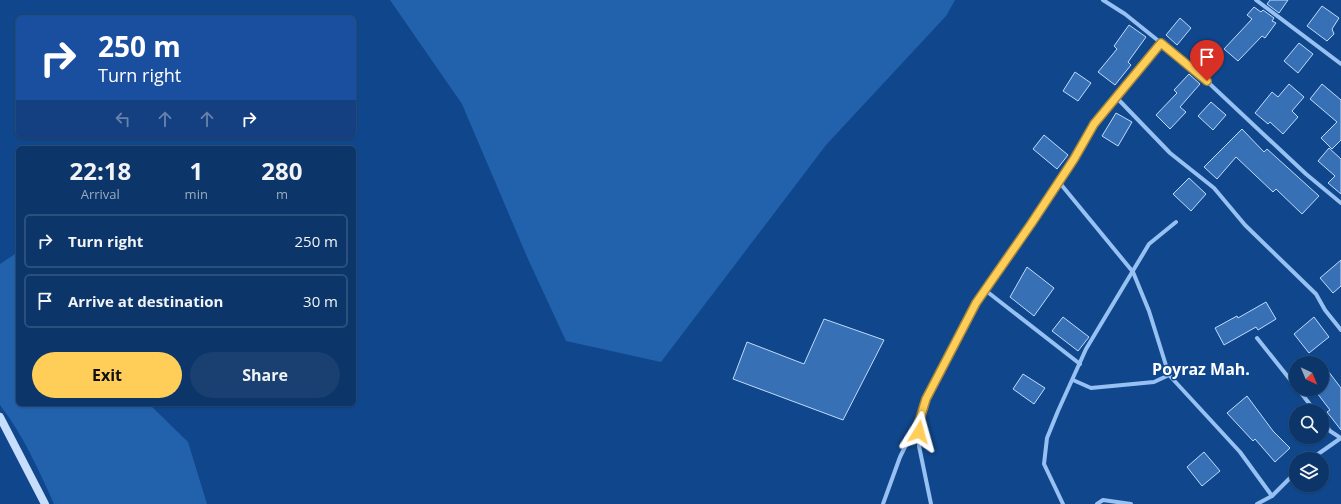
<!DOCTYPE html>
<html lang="en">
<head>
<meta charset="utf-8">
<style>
  body { margin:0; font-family:"Open Sans",sans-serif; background:#1a4071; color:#f1f3f6; height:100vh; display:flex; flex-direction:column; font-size:15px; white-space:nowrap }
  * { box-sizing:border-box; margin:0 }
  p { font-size:13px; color:#9aabc0 }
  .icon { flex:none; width:22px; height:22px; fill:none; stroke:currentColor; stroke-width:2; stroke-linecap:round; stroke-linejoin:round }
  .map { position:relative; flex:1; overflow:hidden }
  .side { position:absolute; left:16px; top:146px; width:340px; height:260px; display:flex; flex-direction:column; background:#0c3569; border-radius:6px; box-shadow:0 1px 3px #0004,0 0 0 1px #2c507d }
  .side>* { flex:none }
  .hud { position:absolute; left:16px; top:16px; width:340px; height:122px; border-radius:6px; box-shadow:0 1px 3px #0004,0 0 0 1px #2c507d; background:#1a4fa0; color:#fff; overflow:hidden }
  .needle { width:26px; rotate:136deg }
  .controls { position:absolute; left:1289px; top:356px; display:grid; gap:8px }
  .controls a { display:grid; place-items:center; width:40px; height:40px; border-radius:50%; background:#0c3569; box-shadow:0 1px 3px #0004,0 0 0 1px #2c507d; font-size:20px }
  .pin { position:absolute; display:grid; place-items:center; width:34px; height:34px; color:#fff; margin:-41px -17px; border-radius:50% 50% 50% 0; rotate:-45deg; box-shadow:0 0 4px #0007 }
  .pin .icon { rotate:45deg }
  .me { position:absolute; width:44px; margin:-22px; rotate:8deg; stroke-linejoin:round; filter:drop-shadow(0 0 3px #0008) }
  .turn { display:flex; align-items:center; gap:14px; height:84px; padding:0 16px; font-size:18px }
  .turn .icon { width:52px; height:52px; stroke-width:2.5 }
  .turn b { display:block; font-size:28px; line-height:34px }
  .lanes { display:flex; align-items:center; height:38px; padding:0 16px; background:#0003; justify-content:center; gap:20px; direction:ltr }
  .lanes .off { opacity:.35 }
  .eta { display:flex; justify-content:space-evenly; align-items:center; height:68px; text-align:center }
  .eta b { font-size:24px; font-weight:700; line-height:28px }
  .primary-button { display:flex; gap:8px; margin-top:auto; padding:8px 16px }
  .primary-button a { flex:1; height:46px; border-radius:24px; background:#ffce58; color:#111; font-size:16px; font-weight:700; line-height:46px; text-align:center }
  .primary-button a+a { background:#1a4071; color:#f1f3f6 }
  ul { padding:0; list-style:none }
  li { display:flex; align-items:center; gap:12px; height:54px; margin:0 8px 6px; padding:0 8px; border:2px solid #2c507d; border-radius:6px }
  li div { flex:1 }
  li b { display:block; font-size:15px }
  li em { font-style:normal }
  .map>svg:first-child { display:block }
  .green { fill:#2261ac }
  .building { fill:#3870b6; stroke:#bedbfd }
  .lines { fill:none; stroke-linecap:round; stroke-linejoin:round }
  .street { stroke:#97c1f2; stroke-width:4 }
  .secondary { stroke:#c6defc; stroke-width:8 }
  .route-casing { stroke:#a68639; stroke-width:10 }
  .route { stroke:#ffce58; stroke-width:7 }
  .labels { text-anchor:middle; stroke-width:3; stroke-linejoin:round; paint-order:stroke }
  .district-label { font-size:16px; font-weight:bold; fill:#fff; stroke:#10478c }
</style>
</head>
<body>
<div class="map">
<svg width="1341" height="504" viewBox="0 0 1341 504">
  <rect width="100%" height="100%" fill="#10478c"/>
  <g class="green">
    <path d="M 390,0 L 955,0 L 946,16 L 826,145 L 661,362 L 566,341 L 528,259 L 462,104 Z"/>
    <path d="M 18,252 L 18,404 L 149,404 L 188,442 L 207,504 L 54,504 C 39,470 23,435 0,405 L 0,264 Z"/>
  </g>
  <g class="building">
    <path d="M 1270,0 L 1288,0 L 1279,13 L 1267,4 Z"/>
    <path d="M 1322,6 L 1339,18 L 1332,29 L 1334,34 L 1327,41 L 1307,26 Z"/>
    <path d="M 1254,7 L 1261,12 L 1263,10 L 1274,18 L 1272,21 L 1276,23 L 1265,38 L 1262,36 L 1238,61 L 1224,49 L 1252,19 L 1247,15 Z"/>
    <path d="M 1180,18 L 1191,28 L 1177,45 L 1166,35 Z"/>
    <path d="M 1129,25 L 1146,37 L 1128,62 L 1131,65 L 1115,85 L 1098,72 L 1117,49 L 1114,46 Z"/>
    <path d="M 1299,43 L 1313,54 L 1298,73 L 1284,61 Z"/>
    <path d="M 1075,72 L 1091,83 L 1078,101 L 1063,91 Z"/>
    <path d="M 1189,74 L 1200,84 L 1180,107 L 1186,112 L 1170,129 L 1156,115 L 1177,93 L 1174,90 Z"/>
    <path d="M 1289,84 L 1304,97 L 1292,111 L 1298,117 L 1283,134 L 1270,122 L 1268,124 L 1255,113 L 1272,92 L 1278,97 Z"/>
    <path d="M 1322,84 L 1341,100 L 1341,140 L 1332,149 L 1321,138 L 1337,122 L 1310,99 Z"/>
    <path d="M 1211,102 L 1226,115 L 1213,130 L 1198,116 Z"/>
    <path d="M 1116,113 L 1132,122 L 1118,146 L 1102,136 Z"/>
    <path d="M 1242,129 L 1264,152 L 1267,149 L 1319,196 L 1302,214 L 1276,189 L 1273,192 L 1236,157 L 1217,179 L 1204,167 Z"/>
    <path d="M 1044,135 L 1068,155 L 1057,169 L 1033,149 Z"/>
    <path d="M 1329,148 L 1341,159 L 1341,194 L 1328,183 L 1335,176 L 1318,161 Z"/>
    <path d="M 1189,178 L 1206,194 L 1191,211 L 1173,194 Z"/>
    <path d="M 1341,260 L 1341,286 L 1333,293 L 1320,278 Z"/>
    <path d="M 1027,267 L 1054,288 L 1034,316 L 1010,297 Z"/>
    <path d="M 1266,302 L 1276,319 L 1258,330 L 1256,327 L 1224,345 L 1215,328 L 1237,316 L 1238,318 Z"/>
    <path d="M 1063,317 L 1089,337 L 1078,351 L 1052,331 Z"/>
    <path d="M 1314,317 L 1329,337 L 1309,353 L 1294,334 Z"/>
    <path d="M 824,319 L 884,340 L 843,420 L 733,379 L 747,342 L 804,364 Z"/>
    <path d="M 1322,363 L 1341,388 L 1341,430 L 1327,412 L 1330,410 L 1314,389 L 1322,389 Z"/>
    <path d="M 1023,374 L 1045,388 L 1034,404 L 1013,389 Z"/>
    <path d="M 1247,396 L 1273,431 L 1290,448 L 1275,462 L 1255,439 L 1253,441 L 1227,413 Z"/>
    <path d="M 1204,452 L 1220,471 L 1202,486 L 1187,467 Z"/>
  </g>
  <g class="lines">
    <g class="street">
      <path d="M 1103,0 L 1125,14 L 1196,71 L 1306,174 L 1341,203"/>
      <path d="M 1256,0 L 1341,64"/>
      <path d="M 1116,97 L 1170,153 L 1214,188 L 1245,225 L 1316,294 L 1325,310 L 1341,330"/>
      <path d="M 1059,182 L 1133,272 L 1149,311 L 1169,375 L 1240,452 L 1272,496"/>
      <path d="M 985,290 L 1080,364"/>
      <path d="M 1257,338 L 1296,387"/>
      <path d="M 1073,380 L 1091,388 L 1154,382 L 1169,375"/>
      <path d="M 1298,389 L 1315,411"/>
      <path d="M 1322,420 L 1330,431 L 1341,438"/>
      <path d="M 1311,459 L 1341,438"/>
      <path d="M 883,504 L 900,457 L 907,443 L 919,432"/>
      <path d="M 931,504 L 919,446 L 919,422 L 926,399 L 976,303 L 1031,224 L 1074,159 L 1094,124 L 1161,43"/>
      <path d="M 1063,504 L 1044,464 L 1047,438 L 1058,411 L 1086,349 L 1149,244 L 1176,222"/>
      <path d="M 1097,504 L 1103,500 L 1131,504"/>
      <path d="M 1257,504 L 1272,496 L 1296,472"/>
    </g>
    <path class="secondary" d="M 0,417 L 45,504"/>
  </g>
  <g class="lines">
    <g class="route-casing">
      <path id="route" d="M 919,432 L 919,422 L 926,399 L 976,303 L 1031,224 L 1074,159 L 1094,124 L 1161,43 L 1207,81"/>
    </g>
    <use href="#route" class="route"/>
  </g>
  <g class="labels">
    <g class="district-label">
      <text x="1201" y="375">Poyraz Mah.</text>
    </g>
  </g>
</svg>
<div class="controls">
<a><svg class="needle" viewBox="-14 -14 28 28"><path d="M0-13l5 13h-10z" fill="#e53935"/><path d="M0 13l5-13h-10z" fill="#9aabc0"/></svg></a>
<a><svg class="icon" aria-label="search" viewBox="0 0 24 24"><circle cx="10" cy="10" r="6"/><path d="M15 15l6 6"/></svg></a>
<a><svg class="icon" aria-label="layers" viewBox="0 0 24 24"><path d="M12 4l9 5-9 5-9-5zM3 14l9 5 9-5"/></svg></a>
</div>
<div class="pin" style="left:1207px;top:81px;background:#d93025"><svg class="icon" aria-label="arrive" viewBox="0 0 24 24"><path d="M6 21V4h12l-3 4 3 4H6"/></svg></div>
<svg class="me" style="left:919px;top:432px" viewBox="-20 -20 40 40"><path d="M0-17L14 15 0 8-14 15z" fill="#ffce58" stroke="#fff" stroke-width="4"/></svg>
<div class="hud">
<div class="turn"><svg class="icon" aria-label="right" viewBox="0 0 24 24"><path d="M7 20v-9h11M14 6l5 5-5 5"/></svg><div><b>250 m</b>Turn right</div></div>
<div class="lanes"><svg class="icon off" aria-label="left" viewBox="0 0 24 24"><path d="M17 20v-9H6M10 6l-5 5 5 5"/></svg><svg class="icon off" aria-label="ahead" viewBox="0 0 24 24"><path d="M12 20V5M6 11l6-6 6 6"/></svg><svg class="icon off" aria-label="ahead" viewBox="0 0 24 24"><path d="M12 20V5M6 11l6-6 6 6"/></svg><svg class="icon" aria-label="right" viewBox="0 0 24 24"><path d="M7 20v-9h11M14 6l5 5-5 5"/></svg></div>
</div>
<section class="side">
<div class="eta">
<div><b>22:18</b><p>Arrival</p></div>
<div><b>1</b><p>min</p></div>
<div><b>280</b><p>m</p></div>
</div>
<ul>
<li><svg class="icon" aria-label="right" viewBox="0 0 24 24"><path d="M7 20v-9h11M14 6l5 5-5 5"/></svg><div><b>Turn right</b></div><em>250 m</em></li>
<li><svg class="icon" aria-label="arrive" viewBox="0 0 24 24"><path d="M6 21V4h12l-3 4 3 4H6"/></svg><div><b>Arrive at destination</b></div><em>30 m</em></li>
</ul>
<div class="primary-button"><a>Exit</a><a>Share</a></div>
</section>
</div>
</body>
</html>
